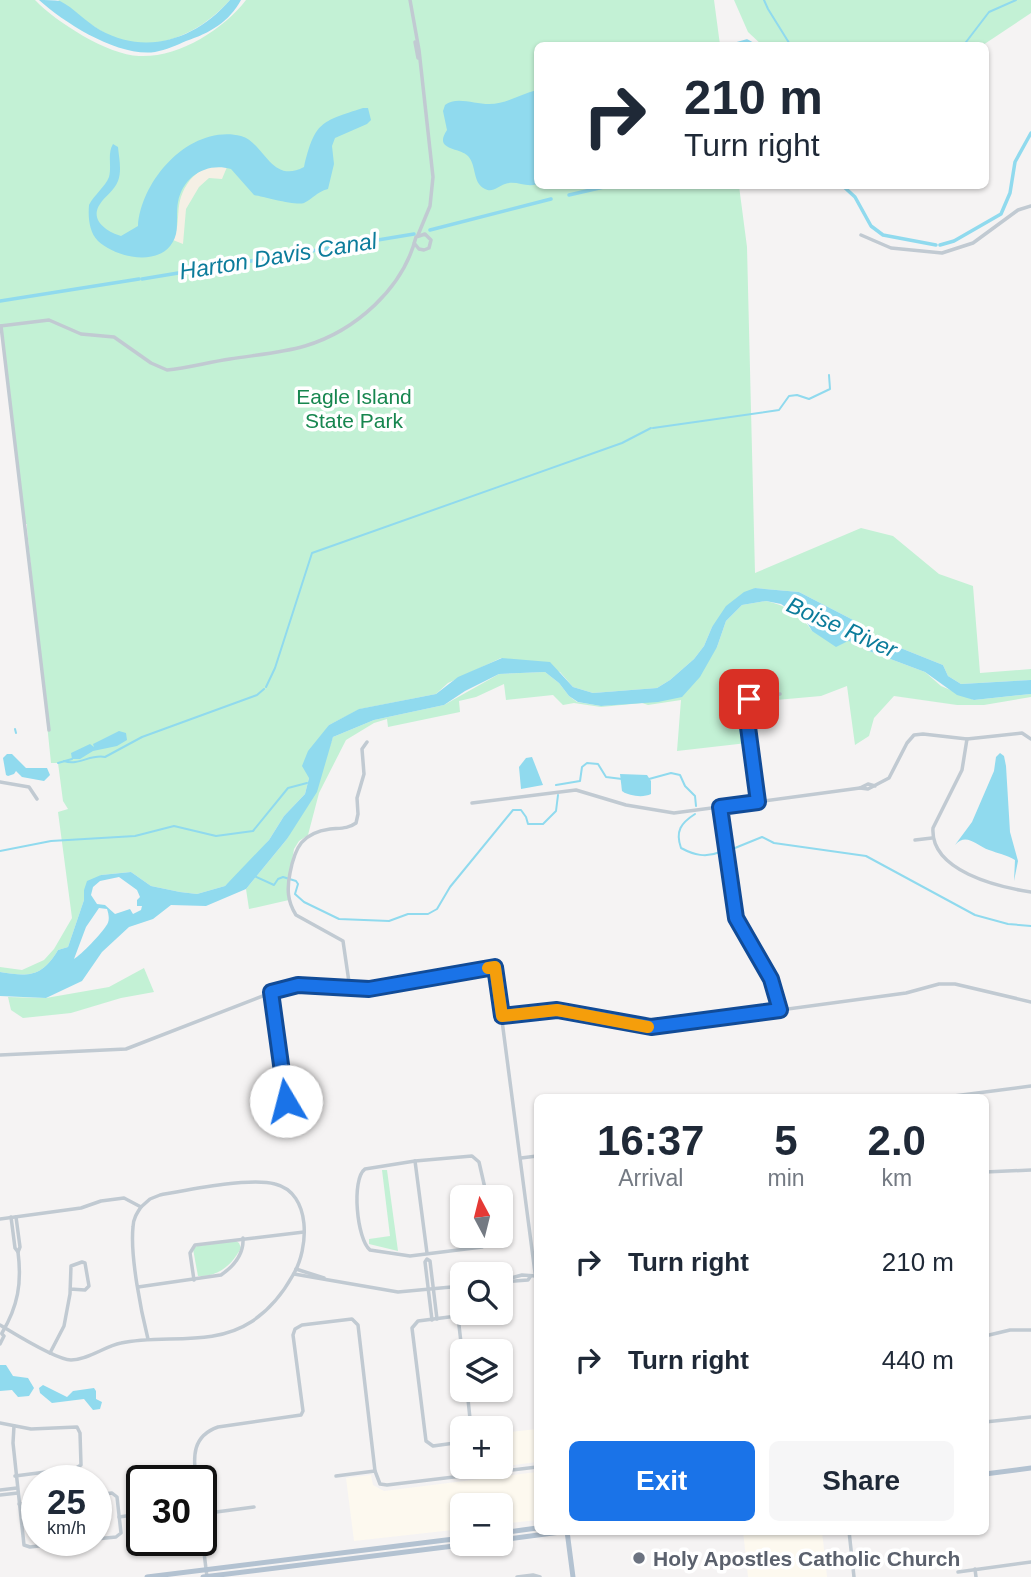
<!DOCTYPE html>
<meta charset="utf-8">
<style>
:root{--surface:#fff;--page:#f6f6f7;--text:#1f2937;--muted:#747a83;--accent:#1a73e8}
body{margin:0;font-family:Arial,sans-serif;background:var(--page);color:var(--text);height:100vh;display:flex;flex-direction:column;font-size:26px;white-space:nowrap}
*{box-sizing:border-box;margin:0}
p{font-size:23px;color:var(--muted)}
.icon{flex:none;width:38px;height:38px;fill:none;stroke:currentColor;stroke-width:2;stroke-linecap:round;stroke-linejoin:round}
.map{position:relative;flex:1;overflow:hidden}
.details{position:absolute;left:534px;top:1094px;width:455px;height:441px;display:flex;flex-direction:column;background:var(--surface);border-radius:10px;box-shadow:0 2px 5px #0004}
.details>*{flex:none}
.hud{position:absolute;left:534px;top:42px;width:455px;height:147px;border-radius:10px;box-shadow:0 2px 5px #0004;background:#fff;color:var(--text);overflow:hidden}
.needle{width:46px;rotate:353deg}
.fabs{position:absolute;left:450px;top:1185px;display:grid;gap:14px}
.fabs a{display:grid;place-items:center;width:63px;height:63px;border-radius:10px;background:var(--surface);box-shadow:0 2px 5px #0004;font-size:35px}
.speed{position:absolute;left:21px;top:1465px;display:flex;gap:14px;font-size:35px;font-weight:700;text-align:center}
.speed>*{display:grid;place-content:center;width:91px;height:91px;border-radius:50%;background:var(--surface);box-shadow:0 2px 5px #0004;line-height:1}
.speed small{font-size:18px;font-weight:400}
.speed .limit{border:4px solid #111;border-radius:10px;background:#fff;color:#111}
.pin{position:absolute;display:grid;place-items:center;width:60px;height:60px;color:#fff;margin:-30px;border-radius:14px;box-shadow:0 4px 10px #0006}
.me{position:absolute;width:77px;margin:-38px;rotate:352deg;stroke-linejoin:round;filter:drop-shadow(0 0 5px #0008)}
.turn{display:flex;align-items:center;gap:24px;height:147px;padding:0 35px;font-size:32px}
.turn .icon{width:91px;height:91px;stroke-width:2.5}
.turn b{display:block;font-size:49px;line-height:60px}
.eta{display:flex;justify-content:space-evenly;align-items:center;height:119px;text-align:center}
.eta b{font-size:42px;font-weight:700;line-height:49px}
.action{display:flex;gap:14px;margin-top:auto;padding:14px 35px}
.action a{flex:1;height:80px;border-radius:10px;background:var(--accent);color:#fff;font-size:28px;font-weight:700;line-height:80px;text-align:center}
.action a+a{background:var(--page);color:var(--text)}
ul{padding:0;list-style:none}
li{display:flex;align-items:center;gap:21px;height:98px;padding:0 35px}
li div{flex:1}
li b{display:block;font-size:26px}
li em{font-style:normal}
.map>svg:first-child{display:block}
.commercial{fill:#fdf9ef}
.green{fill:#c3f1d5}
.sand{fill:#f5f0e5}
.water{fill:#90daee;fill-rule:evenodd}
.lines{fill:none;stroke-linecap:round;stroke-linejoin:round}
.stream{stroke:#90daee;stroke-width:2}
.canal{stroke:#90daee;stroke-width:3.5}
.minor{stroke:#c1cad2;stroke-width:3.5}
.major{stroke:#b3c2d1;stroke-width:5}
.route-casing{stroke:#114b97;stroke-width:18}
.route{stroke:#1a73e8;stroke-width:12}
.slow{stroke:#f59e0b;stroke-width:12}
.worship-dot{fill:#6b7280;stroke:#fff;stroke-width:2.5}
.labels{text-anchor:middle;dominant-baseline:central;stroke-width:7;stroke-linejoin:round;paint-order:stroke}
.park-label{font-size:21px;fill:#17864f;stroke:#fff}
.worship-label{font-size:21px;font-weight:bold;fill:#5b616d;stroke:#fff;text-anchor:start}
.water-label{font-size:23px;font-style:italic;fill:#0c7c9b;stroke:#fff}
</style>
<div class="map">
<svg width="1031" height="1577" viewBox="0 0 1031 1577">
<rect width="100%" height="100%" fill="#f5f3f3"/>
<g class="commercial">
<polygon points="537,1429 537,1462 499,1467 501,1433"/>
<polygon points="537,1472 537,1520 501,1524 500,1505 462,1505 462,1529 354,1541 346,1478 371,1475 373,1485 384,1491"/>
<polygon points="743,1531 822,1531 827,1577 748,1577"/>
</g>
<g class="green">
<path d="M0,0H35C56,22 108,55 139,56C178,58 223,30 246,0H714L720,45L537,46V186H739L747,247L755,573L861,528L893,536L939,574L973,586L980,673L1031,669V680L961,684L948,676L943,665L888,643L879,644L859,623L799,592L755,588L712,627L704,646L694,659L670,680L657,688L593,693L573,687L560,672L501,658L448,683L436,694L360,709L329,725L309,778L305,794L284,816L269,840L248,865L225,886L197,894L180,892L151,886L131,872L101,875L84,890V900L68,947L58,950C42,977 29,977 0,972V967L22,970L44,960L54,949L72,918L58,812L68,809L63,801L58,763H51L27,529V524H24L0,323Z"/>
<path d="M58,0H230C205,28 168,49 128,42C103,37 79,15 58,0Z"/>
<polygon points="734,0 1031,0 1031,13 983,45 763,46 748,32"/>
<path d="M766,601C785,605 801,614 812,631L858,643L869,651L925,672L941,686L974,700L1031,694V697L984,705H957L894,696L874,718L869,736L855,745L847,686L821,696L743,703L747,743L677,751L681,700L648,705L642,703L601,707L574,703L563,705L553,695L506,700L504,684L476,697L459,701L460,712L388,727L387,719L374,723L346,740L319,793L308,835L299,841L294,849L289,879V900L249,909L246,889L287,839L326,756L333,737L374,720L444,705L499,674L545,672L559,683L569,696L577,702L601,706L642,702L717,647L726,621L742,605Z"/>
<polygon points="144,968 154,992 121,998 71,1013 23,1018 11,1010 8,997 46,998 109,987"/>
<polygon points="382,1170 387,1170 398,1251 369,1244 369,1239 390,1236"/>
<path d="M236,1241L239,1243L241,1248C231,1266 218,1277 198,1276L193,1249L197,1246Z"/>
</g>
<path class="sand" d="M214,166L227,167L222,179L209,178L199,187L186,209L183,244L173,240C183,219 172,204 190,180C197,172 204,168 214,166Z"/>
<g class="water">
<path d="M39,0C45,0 54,0 60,1C74,8 86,22 100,30C147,56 196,39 230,0H241C229,22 210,33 186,41C177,45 166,50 155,52C118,57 66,24 39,0Z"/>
<path d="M537,90V184C526,188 516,180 505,184C498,186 493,193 485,189C472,183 477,166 468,156C459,147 433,151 447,130L443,111L445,105C456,96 474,104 489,104C507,104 520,94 537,90Z"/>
<path d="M363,108H368L371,120L367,124L335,138L332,146L334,164L328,189C316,192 313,199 304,203C296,206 265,197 254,195L231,169C207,162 183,176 178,202C176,212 178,224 176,234C167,269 117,259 98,241C89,232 88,217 89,205C94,195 105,187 109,177C112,165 107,154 113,144L118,147C119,158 122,170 118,181C114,191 106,195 100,204C89,220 107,232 121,236L138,226C141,180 190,124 241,136C264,142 271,185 304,167C315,122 320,122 363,108Z"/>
<path d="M755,588L799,592L859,623L879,644L888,643L943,665L948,676L961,684L1031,680V694L974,700L957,695L925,672L869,651L858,643L848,641L836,647L812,631L806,621L781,604L766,601L742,605L726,621L717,647L700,677L682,697L658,702L601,706L578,702L569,696L559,683L545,672L499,674L465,691L444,705L374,720L333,737L317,792L287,839L246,889L206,906L171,905L153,919L129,927L102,952L82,981L46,998L0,996V972C29,977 42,977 58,950L68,947L84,900V890L87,881L101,875L131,872L151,886L180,892L197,894L225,886L269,840L284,816L305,794L309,778L302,766L308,751L329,725L359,709L436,694L458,677L502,658L550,662L573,687L593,693L657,688L670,680L694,659L704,646L712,627L726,606L744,592ZM119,877L137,890L140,897L137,900V906H142L141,910L133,914L130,909L115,914L105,905L97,904L91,895L93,887L100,881ZM99,908L107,909C109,915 110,921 106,926C102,933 81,955 74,959L86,927Z"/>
<polygon points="119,731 126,733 127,740 117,746 93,751 80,759 72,759 71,753 90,744 94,747 93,744"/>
<path d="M1000,753L1004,756L1006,766L1010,832L1018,861L1014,881L1015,860C1007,855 997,853 989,850C976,845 966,832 955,845L972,822L994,771L996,757Z"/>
<polygon points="7,754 12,754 26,768 47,768 50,775 44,781 22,777 16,771 14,774 8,776 6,775 3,758"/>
<polygon points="532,757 543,785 521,789 519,767 526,758"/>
<path d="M620,774L647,775L651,781V794C643,798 629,796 622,791Z"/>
<polygon points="0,1365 6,1365 13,1376 28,1378 34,1388 29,1396 18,1397 12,1390 0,1391"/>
<polygon points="43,1385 67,1397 73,1391 94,1388 96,1391 96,1399 102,1402 100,1409 93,1410 84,1399 52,1403 40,1393 39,1388"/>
</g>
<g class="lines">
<g class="stream">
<polyline points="764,0 768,9 791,46"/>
<polyline points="963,46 989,12 1016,0"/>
<polyline points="653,428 779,410 789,396 797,395 809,399 830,389 829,375"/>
<polyline points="266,687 275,668 312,553 622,443 651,428"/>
<polyline points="15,729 16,733"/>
<path d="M64,761C79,766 90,754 105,757L142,737L257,695L264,689"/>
<polyline points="58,763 72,759"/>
<polyline points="649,779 671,773 680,775 685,786 695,796 696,806"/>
<polyline points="556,785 580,781 582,767 587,763 598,764 606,777 622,779"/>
<path d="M695,814C681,823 675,831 681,848C694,855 706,858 720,852"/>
<polyline points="730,850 762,837 774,843 866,856 975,915 1008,924 1031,926"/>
<polyline points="0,851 51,841 135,836 174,826 216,836 253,831 288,788 307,783"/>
<polyline points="254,876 274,885 278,879 283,877 296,881 298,884 295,894 304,902 339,919 389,921 408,914 428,914 437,909 450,887 513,810 521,810 526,817 528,824 543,824 556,811 558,795"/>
</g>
<g class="canal">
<polyline points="729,46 747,41 756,46"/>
<polyline points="843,186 855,197 871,226 883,235 936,245"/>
<polyline points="569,195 608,186"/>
<polyline points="430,230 551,199"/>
<polyline points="940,245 954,241 1001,214 1010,193 1015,162 1031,133"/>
<polyline points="142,279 414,234"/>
<polyline points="0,301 139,279"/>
</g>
<g class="minor">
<polyline points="410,0 419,50 433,177 430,206 418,235"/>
<polyline points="415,42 418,58"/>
<polyline points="861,235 891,248 942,253 973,243 1018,210 1031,206"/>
<path d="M0,326L49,320L81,334L114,337L151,363L167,370C188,368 209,362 230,359C255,355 281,353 305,346C355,331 403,289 416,237L425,234L431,240L429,248L424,250L419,249L414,243"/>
<polyline points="1,326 49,730"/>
<path d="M967,739L962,770L933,828C930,871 998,887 1031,892"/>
<polyline points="0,782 29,787 37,799"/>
<polyline points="875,786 868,784 860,788 868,789 889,778 907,743 914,735 923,734 967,739 1022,733 1031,739"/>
<polyline points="758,802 746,701 780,694"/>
<polyline points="472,803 576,790 626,805 674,813 860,788"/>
<polyline points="720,807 736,917 771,979 780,1010"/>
<polyline points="915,840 932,838"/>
<path d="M350,989L343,941L296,915C287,901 287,888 290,873C295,847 302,833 330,829C340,828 348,829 356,823L358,814L357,798L364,774L362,749L367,742"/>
<polyline points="271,992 286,1101"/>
<polyline points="502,1016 557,1010 656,1027 906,993 939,984 955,984 1031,1002"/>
<polyline points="0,1055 126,1049 291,985 368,989 495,967 537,1288"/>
<polyline points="946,1097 1031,1086"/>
<polyline points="521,1158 537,1156"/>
<polyline points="415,1161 427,1253"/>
<polyline points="985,1172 1031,1170"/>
<path d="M487,1197L479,1162L472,1156L415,1161L365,1169C351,1179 357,1240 370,1250L410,1256L482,1247L488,1243L489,1236"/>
<path d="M141,1207C137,1213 133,1219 133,1227C130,1256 141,1311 148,1339"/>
<polyline points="11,1217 15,1248 18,1252 20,1247 16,1217"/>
<path d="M0,1219L81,1208L101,1201L124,1198L141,1207L150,1199L160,1195C187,1190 250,1177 275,1184C312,1193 309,1249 293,1275C283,1293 268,1311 251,1322C213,1347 163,1334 121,1343C105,1346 88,1360 71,1360C56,1360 15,1334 0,1325"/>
<polyline points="296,1269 324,1278"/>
<polyline points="294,1274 398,1292 462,1286"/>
<polyline points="194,1280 190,1253 195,1245 304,1232"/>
<polyline points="500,1281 522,1275 536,1276"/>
<polyline points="500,1282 528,1280 530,1277"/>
<path d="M138,1287L221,1275C234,1266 244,1254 243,1238"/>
<polyline points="500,1308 501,1307"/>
<polyline points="458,1317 462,1351"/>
<polyline points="432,1320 425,1262 427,1259 430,1261 437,1319"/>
<path d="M2,1333C18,1306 22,1283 18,1252"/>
<polyline points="985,1336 1010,1330 1031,1330"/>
<polyline points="0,1344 4,1336 2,1334"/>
<polyline points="50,1353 64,1326 70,1294 71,1266 82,1262 85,1263 89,1286 85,1290 70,1289"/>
<polyline points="467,1390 471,1428"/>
<polyline points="985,1422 1031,1417"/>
<polyline points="0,1423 31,1429 77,1427 80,1433 81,1465 76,1468 15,1476"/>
<polyline points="14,1426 13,1443 24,1545 30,1547 91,1540"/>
<polyline points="462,1442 433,1446 426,1441 412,1328 418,1321 488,1312"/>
<polyline points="455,1444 459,1476"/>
<polyline points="336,1476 375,1471"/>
<path d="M196,1480C193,1457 192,1436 218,1427L301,1415L303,1411L293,1335L295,1329L302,1325L352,1319L358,1325L375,1471L380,1484L387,1485L537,1467"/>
<polyline points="0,1490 17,1488"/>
<polyline points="0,1495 18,1493"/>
<polyline points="96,1495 112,1493 117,1497 121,1533 116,1537 96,1539"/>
<polyline points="19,1504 37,1502"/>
<polyline points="201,1514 254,1507"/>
<polyline points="119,1517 140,1514"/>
<polyline points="201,1528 207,1577"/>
<polyline points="849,1531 854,1577"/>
<polyline points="975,1569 976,1577"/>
<polyline points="958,1572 1031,1562"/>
<polyline points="517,1577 533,1575 540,1577"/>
</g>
<g class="major">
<polyline points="985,1474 1031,1468"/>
<polyline points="567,1531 573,1577"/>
<polyline points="500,1533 537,1528"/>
<polyline points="500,1540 568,1531"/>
<polyline points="147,1577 462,1538"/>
<polyline points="203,1577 470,1544"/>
</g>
</g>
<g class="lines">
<g class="route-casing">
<polyline id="route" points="286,1101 271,992 298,985 369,989 495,967 502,1016 557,1010 651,1027 780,1010 771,979 736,918 720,807 758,802 746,712 746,701 749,699"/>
</g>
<use href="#route" class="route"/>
<polyline class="slow" points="488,968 495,967 502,1016 557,1010 648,1027"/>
</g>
<circle class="worship-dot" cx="639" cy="1558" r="7"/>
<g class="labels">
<g class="park-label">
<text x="354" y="396">Eagle Island<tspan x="354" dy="24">State Park</tspan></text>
</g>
<g class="worship-label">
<text x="653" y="1558">Holy Apostles Catholic Church</text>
</g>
<g class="water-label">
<text transform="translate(278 256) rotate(-9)">Harton Davis Canal</text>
<text transform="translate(842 627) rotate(24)">Boise River</text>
</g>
</g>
</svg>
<div class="fabs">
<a><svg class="needle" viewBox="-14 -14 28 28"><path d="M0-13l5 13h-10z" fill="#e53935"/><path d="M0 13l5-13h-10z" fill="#747a83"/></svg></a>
<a><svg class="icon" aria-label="search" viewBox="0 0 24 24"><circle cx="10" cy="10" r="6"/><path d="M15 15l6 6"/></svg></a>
<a><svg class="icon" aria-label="layers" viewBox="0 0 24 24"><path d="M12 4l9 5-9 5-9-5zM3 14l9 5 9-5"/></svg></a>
<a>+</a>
<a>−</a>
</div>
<div class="speed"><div>25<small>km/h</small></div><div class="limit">30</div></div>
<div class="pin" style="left:749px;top:699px;background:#d93025"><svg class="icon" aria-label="arrive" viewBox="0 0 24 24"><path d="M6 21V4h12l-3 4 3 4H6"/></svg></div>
<svg class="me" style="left:286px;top:1101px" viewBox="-20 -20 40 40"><circle r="19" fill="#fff"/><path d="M0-13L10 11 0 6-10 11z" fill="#1a73e8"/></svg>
<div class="hud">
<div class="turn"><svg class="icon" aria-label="right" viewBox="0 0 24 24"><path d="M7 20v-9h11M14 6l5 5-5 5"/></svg><div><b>210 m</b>Turn right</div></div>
</div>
<section class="details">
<div class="eta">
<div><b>16:37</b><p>Arrival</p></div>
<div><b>5</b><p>min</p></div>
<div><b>2.0</b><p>km</p></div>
</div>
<ul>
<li><svg class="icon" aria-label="right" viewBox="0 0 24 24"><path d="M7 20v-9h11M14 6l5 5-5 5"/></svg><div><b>Turn right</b></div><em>210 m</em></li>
<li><svg class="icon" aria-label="right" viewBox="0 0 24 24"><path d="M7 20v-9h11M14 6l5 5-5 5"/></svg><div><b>Turn right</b></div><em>440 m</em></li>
</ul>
<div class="action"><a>Exit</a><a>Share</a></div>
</section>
</div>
